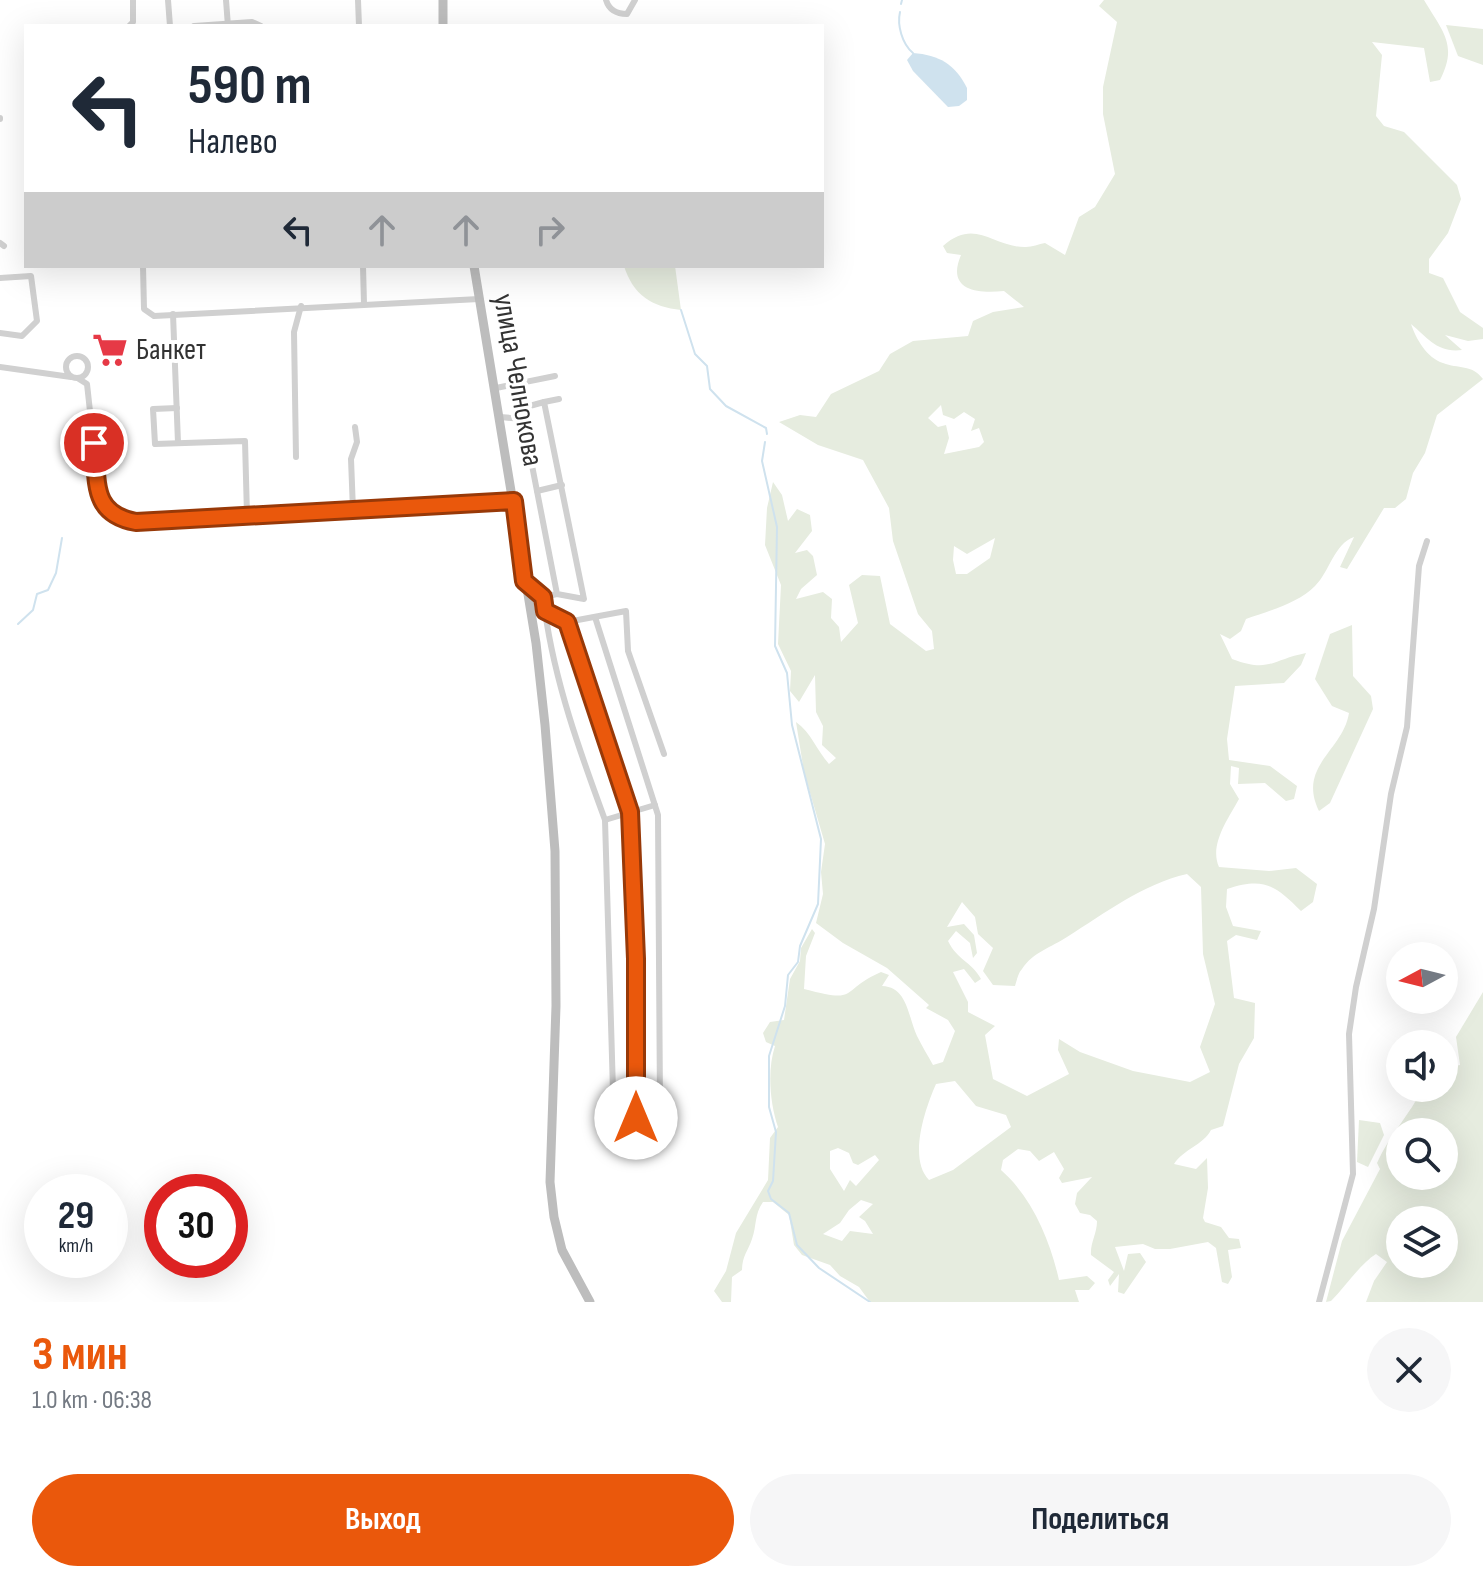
<!DOCTYPE html>
<html lang="ru">
<meta charset="utf-8">
<style>
:root{--surface:#fff;--page:#f6f6f7;--text:#1f2937;--muted:#747a83;--accent:#ea580c}
body{margin:0;font-family:"Sofia Sans Condensed",sans-serif;background:var(--page);color:var(--text);height:100vh;display:flex;flex-direction:column;font-size:30px;white-space:nowrap}
*{box-sizing:border-box;margin:0}
p{font-size:26px;color:var(--muted)}
.icon{flex:none;width:44px;height:44px;fill:none;stroke:currentColor;stroke-width:2;stroke-linecap:round;stroke-linejoin:round}
.map{position:relative;height:1302px;overflow:hidden}
.sheet{display:flex;flex-direction:column;background:var(--surface);flex:1}
.sheet>*{flex:none}
.hud{position:absolute;left:24px;top:24px;width:800px;height:244px;border-radius:0px;box-shadow:0 8px 32px #0002;background:#fff;color:var(--text);overflow:hidden}
.needle{width:52px;rotate:263deg}
.fabs{position:absolute;left:1386px;top:942px;display:grid;gap:16px}
.fabs a{display:grid;place-items:center;width:72px;height:72px;border-radius:50%;background:var(--surface);box-shadow:0 8px 32px #0002;font-size:40px}
.speed{position:absolute;left:24px;top:1174px;display:flex;gap:16px;font-size:40px;font-weight:700;text-align:center}
.speed>*{display:grid;place-content:center;width:104px;height:104px;border-radius:50%;background:var(--surface);box-shadow:0 8px 32px #0002;line-height:1}
.speed small{font-size:20px;font-weight:400}
.speed .limit{border:12px solid #d22;background:#fff;color:#111}
.pin{position:absolute;display:grid;place-items:center;width:68px;height:68px;color:#fff;margin:-34px;border:4px solid #fff;border-radius:50%;box-shadow:0 2px 8px #0007}
.me{position:absolute;width:88px;margin:-44px;rotate:0deg;stroke-linejoin:round;filter:drop-shadow(0 0 6px #0008)}
.turn{display:flex;align-items:center;gap:28px;height:168px;padding:0 32px;font-size:36px}
.turn .icon{width:104px;height:104px;stroke-width:2.5}
.turn b{display:block;font-size:56px;line-height:68px}
.lanes{display:flex;align-items:center;height:76px;padding:0 32px;background:#0003;justify-content:center;gap:40px;direction:ltr}
.lanes .off{opacity:.35}
.round{display:grid;place-items:center;flex:none;width:84px;height:84px;border-radius:42px;background:var(--page)}
.overview{display:flex;align-items:center;justify-content:space-between;height:136px;padding:0 32px}
h1{font-size:48px;font-weight:700;line-height:60px;color:var(--accent)}
.button{display:flex;gap:16px;margin-top:auto;padding:16px 32px}
.button a{flex:1;height:92px;border-radius:48px;background:var(--accent);color:#fff;font-size:32px;font-weight:700;line-height:92px;text-align:center}
.button a+a{background:var(--page);color:var(--text)}
.map>svg:first-child{display:block}
.green{fill:#e6ecdf;fill-rule:evenodd}
.water{fill:#cfe2ee}
.lines{fill:none;stroke-linecap:round;stroke-linejoin:round}
.stream{stroke:#cfe2ee;stroke-width:2}
.minor{stroke:#d0d0d0;stroke-width:6}
.secondary{stroke:#bdbdbd;stroke-width:9}
.route-casing{stroke:#983908;stroke-width:20}
.route{stroke:#ea580c;stroke-width:14}
.labels{text-anchor:middle;dominant-baseline:central;stroke-width:8;stroke-linejoin:round;paint-order:stroke}
.poi-label{font-size:30px;fill:#333;stroke:#fff;text-anchor:start}
.street-label{font-size:30px;fill:#333;stroke:#fff}
</style>
<div class="map">
<svg width="1483" height="1302" viewBox="0 0 1483 1302">
<rect width="100%" height="100%" fill="#fff"/>
<g class="green">
<path d="M1104,0H1424C1443,32 1458,45 1440,80L1430,82L1424,48L1372,42L1382,55L1376,116L1384,126L1404,132L1457,185L1461,199L1448,233L1429,259V273L1443,278L1460,312L1483,328V339L1468,341L1445,335L1462,350C1437,353 1428,338 1411,324C1416,339 1427,358 1443,363C1458,369 1472,364 1483,379L1437,415L1425,453L1413,473L1406,499L1395,508H1384L1347,569L1340,567L1354,537C1334,544 1330,571 1315,586C1299,603 1268,611 1246,619L1241,631L1230,639L1220,634L1232,659C1270,673 1271,660 1306,653L1301,665L1284,683L1235,686L1227,739L1229,760L1270,766L1297,786L1294,799L1286,801L1265,783L1238,784L1239,768L1231,766L1230,784L1239,799C1228,819 1209,845 1219,867L1269,871L1296,868L1317,884L1313,902L1301,911C1275,885 1264,877 1227,889L1226,907L1233,926L1261,931L1257,940L1236,935L1227,941L1234,998L1255,1003L1254,1038L1239,1064L1223,1126L1211,1130C1203,1145 1184,1149 1174,1164L1196,1169L1207,1158L1208,1188L1203,1218L1205,1222L1221,1227L1229,1238L1239,1239L1241,1248L1228,1250L1232,1277L1228,1284L1222,1282L1216,1248L1208,1242L1170,1249H1155L1143,1244L1115,1247L1124,1271L1128,1254L1140,1253L1146,1262L1124,1294L1118,1292L1119,1274L1110,1286L1108,1280L1114,1272L1091,1255C1090,1243 1097,1234 1097,1221L1090,1215L1080,1213L1075,1204L1077,1193L1092,1177L1062,1183L1059,1178L1064,1169L1054,1152L1039,1161L1030,1151L1018,1149L1003,1160L1001,1170C1032,1197 1050,1240 1059,1280L1087,1276L1095,1283L1089,1290H1075L1079,1302H870L859,1287L840,1276L830,1265L802,1255L794,1245L789,1215L773,1202H763C754,1215 757,1225 752,1239C748,1251 742,1256 742,1270L732,1277L731,1302H722L714,1291L726,1271L736,1233L768,1180L770,1138L778,1127C770,1104 767,1070 775,1046L766,1042L763,1033L770,1022L784,1020L790,979L800,961L801,948L812,929L815,933L806,956L804,989C861,1004 838,991 881,972L889,975L882,986C908,987 908,1017 917,1036C922,1046 928,1056 933,1065L943,1062L955,1031L948,1020L926,1008L929,1005L887,968L843,943L816,923L823,894L821,872L825,844L804,772L796,722C811,732 817,751 829,764L836,758L822,745L823,726L816,712L815,675L799,702L790,691L791,671L778,644L781,585L765,545L767,508L773,482L782,495L788,521L797,509L810,515L812,531L795,553L807,550L813,556L817,575L801,589L796,599L823,592L832,599L831,618L839,627L841,642L858,623L849,585L862,575L880,576L890,624L926,651L934,649L932,631L918,614L893,541L889,508L863,460L818,445L779,422L800,415L816,417L831,394L879,371L890,354L913,341L968,336L973,321L993,312L1024,307L1004,291C976,294 946,290 961,255L947,253L943,246C976,217 993,248 1026,247C1032,247 1039,244 1045,243L1065,255L1079,217L1095,207L1115,174L1103,114V87L1117,22L1099,6ZM941,405L943,415L954,419L964,412L975,419L971,431L979,428L984,442L979,447L944,454L949,438L946,425L938,427L928,418ZM995,538L990,558L967,574H956L953,560L954,546L967,554ZM1187,874L1201,887L1203,954L1215,1004L1200,1047L1210,1072L1190,1082L1133,1071L1080,1052L1059,1039L1058,1050L1069,1074L1027,1096L993,1079L985,1035L995,1026L968,1012V1002L953,972L964,969L975,983L981,979C971,961 958,961 948,941L956,931L970,943L973,958L977,953L974,935L964,924L947,927L962,902L975,917L978,934L993,948L983,971L993,985L1015,986C1017,980 1018,973 1022,969C1033,952 1052,947 1067,937C1105,913 1143,884 1187,874ZM955,1081L976,1106L1006,1115L1011,1127L953,1170L929,1180C908,1159 925,1109 936,1084ZM838,1148L849,1153L853,1163L858,1165L875,1155L879,1160L856,1186L850,1180L844,1191L830,1169V1151ZM861,1200L873,1204L859,1217L865,1221L873,1234L850,1231L842,1241L823,1234L840,1223L849,1210Z"/>
<polygon points="1446,25 1483,29 1483,65 1458,56"/>
<path d="M624,266H675L681,310C652,307 633,295 624,266Z"/>
<path d="M1352,625L1353,676L1371,696L1373,709L1330,803L1319,811C1297,766 1343,751 1349,713L1332,706L1315,679L1330,634Z"/>
<path d="M1483,992V1302H1366L1374,1281L1387,1262L1376,1254C1360,1264 1346,1286 1331,1301L1326,1302L1342,1241L1380,1169L1377,1163C1389,1136 1410,1114 1423,1088H1444V1068L1460,1065L1456,1037ZM1400,1132H1444V1176H1400ZM1400,1220H1444V1264H1400Z"/>
<polygon points="1359,1120 1380,1123 1384,1135 1368,1167 1357,1162"/>
</g>
<path class="water" d="M913,53C939,55 955,64 967,88V100L959,106L948,107L913,71L907,60Z"/>
<g class="lines">
<g class="stream">
<polyline points="901,4 902,0"/>
<path d="M900,12C897,25 902,44 913,53"/>
<polyline points="681,310 695,354 707,366 710,389 726,406 766,428 767,434"/>
<polyline points="765,442 762,461 777,527 775,646 787,673 792,725 821,839 818,904 800,946 798,962 788,975 785,1006 769,1056 769,1107 776,1132 773,1181 768,1191 771,1199 789,1213 797,1245 819,1268 870,1302"/>
<polyline points="18,624 33,610 37,594 48,590 56,573 62,538"/>
</g>
<g class="minor">
<polyline points="168,0 170,26"/>
<polyline points="226,0 228,26"/>
<polyline points="358,0 359,26"/>
<path d="M606,0C609,10 617,14 627,14L635,0"/>
<polyline points="129,26 133,22 133,0"/>
<polyline points="194,26 252,22 261,26"/>
<polyline points="0,118 0,119"/>
<polyline points="0,243 4,246"/>
<polyline points="143,266 144,309 154,316 479,299"/>
<polyline points="363,266 364,304"/>
<polyline points="0,278 31,276 37,321 22,336 0,333"/>
<polyline points="173,314 178,443"/>
<circle cx="77" cy="367" r="11"/>
<polyline points="0,367 71,377"/>
<path d="M79,379L87,384L100,502C110,515 119,519 136,522L514,501"/>
<polyline points="496,388 555,376"/>
<polyline points="544,402 559,399"/>
<polyline points="177,408 153,409 155,444 245,441 247,515"/>
<polyline points="500,417 523,419"/>
<polyline points="296,457 294,332 301,306"/>
<polyline points="537,491 562,485"/>
<polyline points="353,510 351,459 357,442 355,427"/>
<polyline points="527,583 543,597 545,611 567,622 626,611 628,651 664,754"/>
<polyline points="543,597 557,594 584,599 544,402 526,407 523,419 557,594"/>
<path d="M545,611C555,683 580,752 605,820L655,805"/>
<polyline points="595,617 658,815 660,1105"/>
<polyline points="567,622 630,812 636,959 636,1118"/>
<polyline points="605,820 614,1125"/>
<polyline points="1319,1302 1353,1174 1349,1034 1356,987 1374,909 1391,794 1407,727 1419,566 1427,541"/>
</g>
<g class="secondary">
<polyline points="443,0 443,26"/>
<polyline points="474,266 536,643 545,725 555,851 556,1006 550,1182 554,1217 562,1250 590,1302"/>
</g>
</g>
<g class="lines">
<g class="route-casing">
<path id="route" d="M94,443C98,480 90,514 136,522L514,501L524,581L543,597L545,611L567,622L630,812L636,959V1118"/>
</g>
<use href="#route" class="route"/>
</g>
<defs>
<g id="supermarket-bare" transform="scale(2.76)"><path d="M-6-5.5h2.5l.6 2H6L4.5 2H-2.5L-4.4-4H-6ZM-1.5 3.2a1.3 1.3 0 1 0 .1 0ZM3 3.2a1.3 1.3 0 1 0 .1 0Z" fill="#e63946" stroke="#fff" stroke-width="2.5" paint-order="stroke"/></g>
</defs>
<g fill-rule="evenodd">
<use href="#supermarket-bare" x="110" y="350"/>
</g>
<g class="labels">
<g class="poi-label">
<text x="136" y="350">Банкет</text>
</g>
<g class="street-label">
<text transform="translate(518 380) rotate(80)">улица Челнокова</text>
</g>
</g>
</svg>
<div class="fabs">
<a><svg class="needle" viewBox="-14 -14 28 28"><path d="M0-13l5 13h-10z" fill="#e53935"/><path d="M0 13l5-13h-10z" fill="#747a83"/></svg></a>
<a><svg class="icon" aria-label="sound" viewBox="0 0 24 24"><path d="M4 9h4l5-4v14l-5-4H4zM17 9q2 3 0 6"/></svg></a>
<a><svg class="icon" aria-label="search" viewBox="0 0 24 24"><circle cx="10" cy="10" r="6"/><path d="M15 15l6 6"/></svg></a>
<a><svg class="icon" aria-label="layers" viewBox="0 0 24 24"><path d="M12 4l9 5-9 5-9-5zM3 14l9 5 9-5"/></svg></a>
</div>
<div class="speed"><div>29<small>km/h</small></div><div class="limit">30</div></div>
<div class="pin" style="left:94px;top:443px;background:#d93025"><svg class="icon" aria-label="arrive" viewBox="0 0 24 24"><path d="M6 21V4h12l-3 4 3 4H6"/></svg></div>
<svg class="me" style="left:636px;top:1118px" viewBox="-20 -20 40 40"><circle r="19" fill="#fff"/><path d="M0-13L10 11 0 6-10 11z" fill="#ea580c"/></svg>
<div class="hud">
<div class="turn"><svg class="icon" aria-label="left" viewBox="0 0 24 24"><path d="M17 20v-9H6M10 6l-5 5 5 5"/></svg><div><b>590 m</b>Налево</div></div>
<div class="lanes"><svg class="icon" aria-label="left" viewBox="0 0 24 24"><path d="M17 20v-9H6M10 6l-5 5 5 5"/></svg><svg class="icon off" aria-label="ahead" viewBox="0 0 24 24"><path d="M12 20V5M6 11l6-6 6 6"/></svg><svg class="icon off" aria-label="ahead" viewBox="0 0 24 24"><path d="M12 20V5M6 11l6-6 6 6"/></svg><svg class="icon off" aria-label="right" viewBox="0 0 24 24"><path d="M7 20v-9h11M14 6l5 5-5 5"/></svg></div>
</div>
</div>
<section class="sheet">
<div class="overview"><div><h1>3 мин</h1><p>1.0 km · 06:38</p></div><a class="round"><svg class="icon" aria-label="close" viewBox="0 0 24 24"><path d="M6 6l12 12M18 6L6 18"/></svg></a></div>
<div class="button"><a>Выход</a><a>Поделиться</a></div>
</section>
